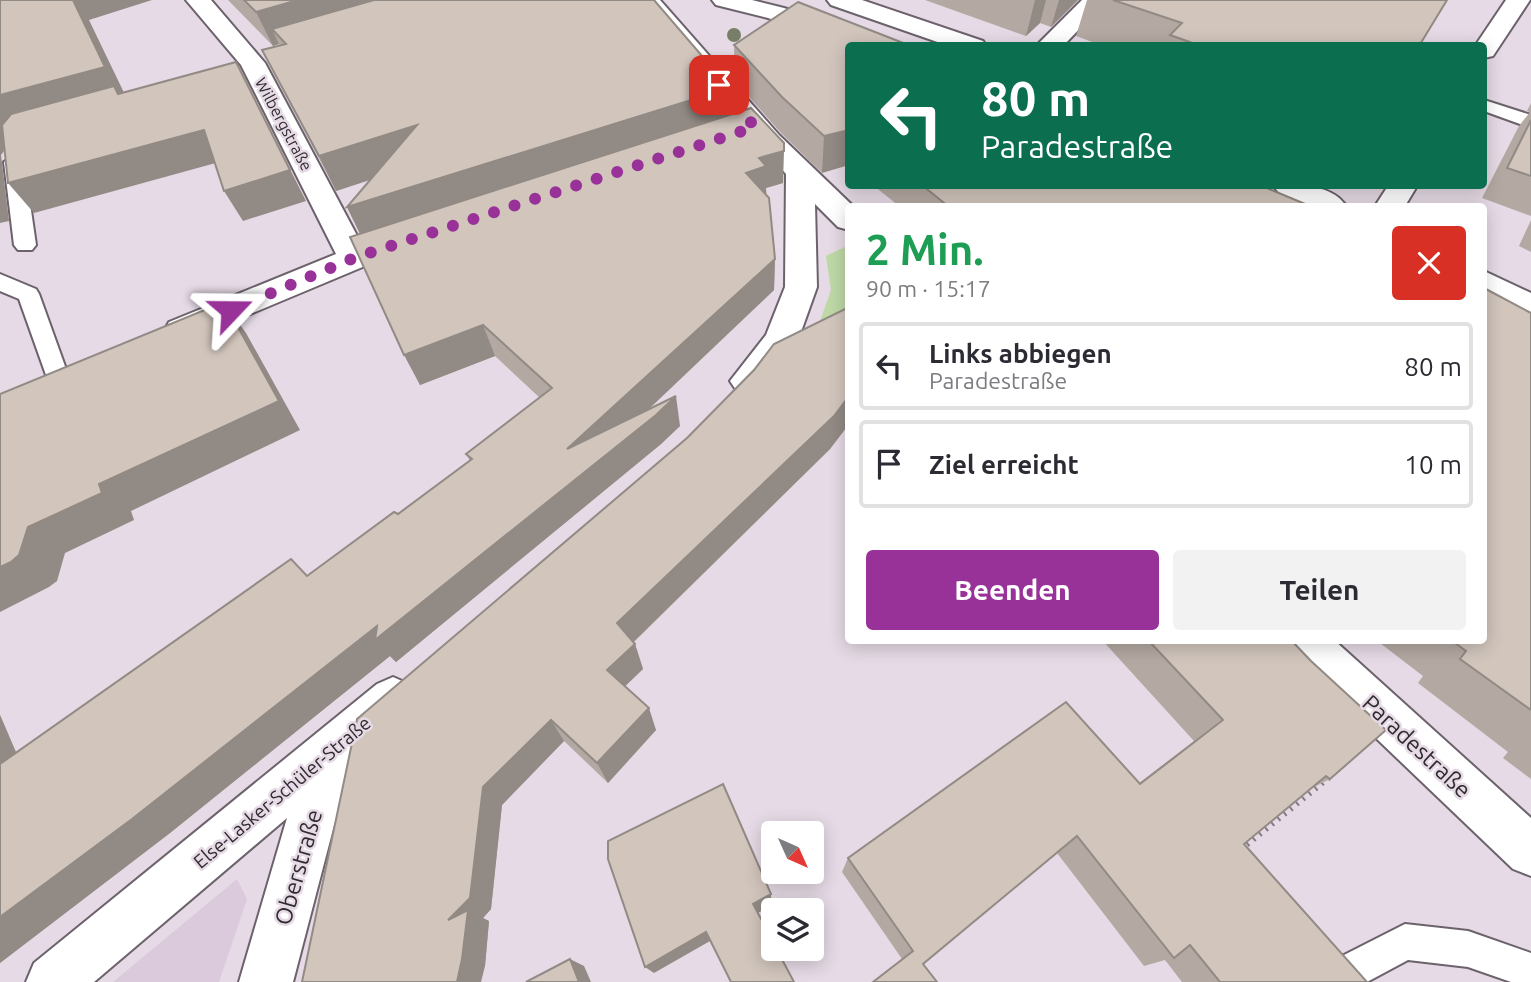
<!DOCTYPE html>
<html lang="de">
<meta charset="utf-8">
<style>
:root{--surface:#fff;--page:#f2f2f3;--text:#2b2b33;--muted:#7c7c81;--line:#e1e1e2;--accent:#983298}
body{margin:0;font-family:Ubuntu,sans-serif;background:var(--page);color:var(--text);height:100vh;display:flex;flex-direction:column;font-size:26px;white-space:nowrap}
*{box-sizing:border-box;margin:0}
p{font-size:23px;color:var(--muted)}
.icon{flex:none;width:38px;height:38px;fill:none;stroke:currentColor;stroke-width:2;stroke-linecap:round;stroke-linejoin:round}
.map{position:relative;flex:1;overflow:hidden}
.sheet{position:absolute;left:845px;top:203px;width:642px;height:441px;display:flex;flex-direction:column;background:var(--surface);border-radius:7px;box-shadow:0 4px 18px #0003}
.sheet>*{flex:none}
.top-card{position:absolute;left:845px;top:42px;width:642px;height:147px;border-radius:7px;box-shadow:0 4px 18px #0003;background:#0b6e4f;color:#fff;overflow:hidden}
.needle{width:46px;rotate:135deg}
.controls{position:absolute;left:761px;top:821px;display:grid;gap:14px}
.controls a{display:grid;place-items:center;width:63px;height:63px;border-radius:7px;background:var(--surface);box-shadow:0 4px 18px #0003;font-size:35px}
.pin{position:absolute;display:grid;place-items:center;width:60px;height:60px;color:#fff;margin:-30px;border-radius:14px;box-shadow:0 4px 10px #0006}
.me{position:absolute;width:77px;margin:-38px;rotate:67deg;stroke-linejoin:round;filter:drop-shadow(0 0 5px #0008)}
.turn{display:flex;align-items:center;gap:24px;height:147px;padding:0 21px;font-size:32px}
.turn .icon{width:91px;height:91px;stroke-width:2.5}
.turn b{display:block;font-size:49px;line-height:60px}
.round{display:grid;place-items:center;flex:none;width:74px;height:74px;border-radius:7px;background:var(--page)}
.head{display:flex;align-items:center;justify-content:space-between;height:119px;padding:0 21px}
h1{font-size:42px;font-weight:700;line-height:52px;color:#1e9e55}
.button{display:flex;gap:14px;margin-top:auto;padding:14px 21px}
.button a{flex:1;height:80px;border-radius:7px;background:var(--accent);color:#fff;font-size:28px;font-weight:700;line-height:80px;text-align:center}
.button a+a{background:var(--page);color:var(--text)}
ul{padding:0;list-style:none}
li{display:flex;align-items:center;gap:21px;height:88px;margin:0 14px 10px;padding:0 7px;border:4px solid var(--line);border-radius:7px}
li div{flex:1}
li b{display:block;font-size:26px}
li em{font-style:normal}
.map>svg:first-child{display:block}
.built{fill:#dbcadb}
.green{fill:#bed8a6}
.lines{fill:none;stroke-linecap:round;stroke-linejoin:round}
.service-casing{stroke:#6c626c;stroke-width:4}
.pedestrian-casing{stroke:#6c626c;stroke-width:4}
.minor-casing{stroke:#6c626c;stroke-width:4}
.secondary-casing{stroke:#6c626c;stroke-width:4}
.path{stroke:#837b83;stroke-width:5;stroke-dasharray:2 6;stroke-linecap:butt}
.service{fill:#fff;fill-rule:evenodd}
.pedestrian{fill:#fff;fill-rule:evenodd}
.minor{fill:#fff;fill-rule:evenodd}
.secondary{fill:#fff;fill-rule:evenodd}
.tree{fill:#787e67}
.wall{fill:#b4a9a2}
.shaded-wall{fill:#928a84}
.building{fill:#d1c5bc;stroke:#928a84;stroke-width:2}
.route{stroke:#983298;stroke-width:12;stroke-dasharray:0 21.6}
.labels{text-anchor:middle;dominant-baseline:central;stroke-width:5;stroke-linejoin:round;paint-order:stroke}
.far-street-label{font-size:16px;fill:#2f2b2f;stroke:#e5dae5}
.street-label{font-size:19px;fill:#2f2b2f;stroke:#e5dae5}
.near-street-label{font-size:23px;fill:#2f2b2f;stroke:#e5dae5}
</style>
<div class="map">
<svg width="1531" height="982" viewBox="0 0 1531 982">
<rect width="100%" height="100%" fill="#e5dae5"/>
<polygon class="built" points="237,879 247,899 219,982 113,982"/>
<polygon class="green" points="847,246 849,340 806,361 831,290 826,256"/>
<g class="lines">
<g class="service-casing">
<g id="service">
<polygon points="1484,100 1531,115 1531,125 1520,124 1484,111"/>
<polygon points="14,156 24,162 36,245 32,250 18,250 14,245 4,162"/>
<polygon points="0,274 36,289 39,294 71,383 67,389 59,392 51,389 19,299 0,291"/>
<polygon points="1405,924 1468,931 1531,953 1531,982 1511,982 1468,967 1408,960 1367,982 1342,982 1337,969 1342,956"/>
</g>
</g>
<g class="pedestrian-casing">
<polygon id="pedestrian" points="1082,0 1107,0 1063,46 1036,46"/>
</g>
<g class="minor-casing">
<g id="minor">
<polygon points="186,0 211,0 265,63 362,245 408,231 419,234 423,241 419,248 365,266 181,343 169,340 164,331 169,322 336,254 241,65"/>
<polygon points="635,0 660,0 779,135 853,206 849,206 849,230 838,227 815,204 817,287 798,340 760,390 748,394 736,390 730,381 766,335 785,287 786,174"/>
<polygon points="1282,640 1334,640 1531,818 1531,876 1513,869 1288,654"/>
<polygon points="393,677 409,684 415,699 409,714 350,764 293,982 239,982 287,818 94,982 26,982 34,963 377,684"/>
</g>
</g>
<g class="secondary-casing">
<g id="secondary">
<polygon points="712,0 752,0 784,8 881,41 884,46 849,46 768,18 716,5"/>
<polygon points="827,0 862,0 983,41 986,46 949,46 831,5"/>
<polygon points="1506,0 1530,0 1493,56 1484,58 1484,46 1475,46"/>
<path d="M1274,186C1298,186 1331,183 1346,206C1324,208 1286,208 1274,186Z"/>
<polygon points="1388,186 1417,186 1405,206 1375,206"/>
<polygon points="1484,271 1531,293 1531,319 1484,296"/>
</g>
</g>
<polyline class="path" points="1241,850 1329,778"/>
<use href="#service" class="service"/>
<use href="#pedestrian" class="pedestrian"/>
<use href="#minor" class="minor"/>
<use href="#secondary" class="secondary"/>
</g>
<circle class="tree" cx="734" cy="35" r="7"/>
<g class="wall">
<polygon points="228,0 654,0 708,63 733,87 734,113 783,183 766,188 775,259 774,290 649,409 680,426 661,444 396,662 390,656 170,833 0,963 0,715 16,752 307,576 398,514 470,461 466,454 540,398 495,356 420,385 360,234 347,207 370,180 336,191 262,50 280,45 279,44 273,46"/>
<polygon points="925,0 1078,0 1051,27 1040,23 1026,36"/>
<polygon points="1087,0 1447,0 1419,46 1103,46 1076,36"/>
<polygon points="734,45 911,46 822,173 781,133 735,81"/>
<polygon points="1531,103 1531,216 1482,198 1519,126 1530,112 1527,111"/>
<polygon points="874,186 1262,186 1310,206 899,206"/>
<polygon points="1531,220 1531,252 1519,246"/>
<polygon points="849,307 849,424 830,449 634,642 635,644 643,669 625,686 656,730 608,783 564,741 502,805 491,909 483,918 489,921 485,966 302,982"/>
<polygon points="1531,313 1531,779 1503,758 1508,752 1418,683 1423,676 1376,640 1484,640"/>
<polygon points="1102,640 1291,640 1330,779 1312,788 1244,844 1367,982 1182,982 1165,960 1144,966 1057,853 902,959 842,872 848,858 1139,783 1194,741"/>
</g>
<g class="shaded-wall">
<polygon points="73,0 152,0 89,20 128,101 18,132 1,155 9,221 0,223 0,95"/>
<polygon points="298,0 432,0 272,29 279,44 273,46 256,12"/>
<polygon points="1035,0 1046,0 1040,23 1026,36"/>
<polygon points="1059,0 1078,0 1051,27"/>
<polygon points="236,62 306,201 243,221 224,191"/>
<polygon points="733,87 734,122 364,242 347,207"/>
<polygon points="417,125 430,160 336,191 319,156"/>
<polygon points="204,130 223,161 34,213 8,183"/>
<polygon points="849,130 849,165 822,173 824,136"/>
<polygon points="784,151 783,183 766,188 766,198 746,173 759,158"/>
<polygon points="775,259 774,290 576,478 567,449"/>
<polygon points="224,302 246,333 300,430 131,511 134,520 65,553 57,581 49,587 0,612 0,567 28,527 99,484"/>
<polygon points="483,325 495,356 420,385 404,355"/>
<polygon points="676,396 680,426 661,444 396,662 390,656 170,833 0,963 0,917"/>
<polygon points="849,396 849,424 830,449 626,649 617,623"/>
<polygon points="635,644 643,669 617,694 607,670"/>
<polygon points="649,708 656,730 608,783 597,763"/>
<polygon points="0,715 32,790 0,778"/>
<polygon points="551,720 564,741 502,805 491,909 483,918 489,921 485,966 481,982 457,982 448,920 483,787"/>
<polygon points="771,894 771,906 754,915 753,904"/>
<polygon points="706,932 710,941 654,973 645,967"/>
<polygon points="570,959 584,966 591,982 579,982"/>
</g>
<g class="building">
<polygon points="0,0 73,0 105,67 0,95"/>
<polygon points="244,0 298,0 256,12"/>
<polygon points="374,0 654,0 708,63 711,61 733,87 347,207 417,125 319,156 262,50 286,44 272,29"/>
<polygon points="1113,0 1447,0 1419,46 1402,46 1397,44 1396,46 1201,46 1170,35 1182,23"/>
<polygon points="798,2 911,46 849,46 849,130 824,136 782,97 734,45"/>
<polygon points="236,62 290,170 224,191 204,130 8,183 2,125 11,114 114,86 118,94"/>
<polygon points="751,108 784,143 784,151 759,158 766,166 746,173 769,198 775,259 567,449 676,396 656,415 375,640 377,626 132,819 0,917 0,764 291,559 307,576 394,512 398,514 472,459 466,454 552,388 483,325 404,355 350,237"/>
<polygon points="1531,120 1531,176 1507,168"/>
<polygon points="923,186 1262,186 1310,206 948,206"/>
<polygon points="1484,288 1531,313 1531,710 1460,659 1466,651 1451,640 1484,640"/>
<polygon points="224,302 279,401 99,484 102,493 28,527 19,555 11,562 0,567 0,394"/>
<polygon points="849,307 849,396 834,416 617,623 635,644 607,670 649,708 597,763 551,720 483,787 470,898 448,920 468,910 462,959 457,982 302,982 357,719 687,438 754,370 774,344"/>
<polygon points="1148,640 1291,640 1311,661 1386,730 1330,779 1326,776 1244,844 1367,982 1220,982 1190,945 1174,958 1077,836 923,964 937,982 873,982 913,951 848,858 1066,702 1140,784 1223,720"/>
<polygon points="723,784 771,894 753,904 774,943 774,948 776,948 794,982 731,982 706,932 645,967 608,859 608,841"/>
<polygon points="570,959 579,982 526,982"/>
</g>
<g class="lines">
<polyline class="route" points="231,310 354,258 755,127 719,85"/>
</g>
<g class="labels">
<g class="far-street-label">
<text transform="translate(284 124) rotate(62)">Wilbergstraße</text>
</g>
<g class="street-label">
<text transform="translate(282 792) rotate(-40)">Else-Lasker-Schüler-Straße</text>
</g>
<g class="near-street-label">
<text transform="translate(1417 746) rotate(43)">Paradestraße</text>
<text transform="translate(298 867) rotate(-74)">Oberstraße</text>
</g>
</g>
</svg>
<div class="controls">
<a><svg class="needle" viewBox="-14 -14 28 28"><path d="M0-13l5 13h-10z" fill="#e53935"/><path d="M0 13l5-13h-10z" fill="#7c7c81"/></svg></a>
<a><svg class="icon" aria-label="layers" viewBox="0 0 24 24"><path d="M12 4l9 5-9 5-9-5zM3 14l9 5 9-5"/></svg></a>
</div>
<div class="pin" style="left:719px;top:85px;background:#d93025"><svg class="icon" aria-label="arrive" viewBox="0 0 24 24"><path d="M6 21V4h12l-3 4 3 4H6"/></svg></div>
<svg class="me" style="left:231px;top:310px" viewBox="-20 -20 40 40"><path d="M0-17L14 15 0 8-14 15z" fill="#983298" stroke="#fff" stroke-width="4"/></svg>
<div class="top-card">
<div class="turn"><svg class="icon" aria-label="left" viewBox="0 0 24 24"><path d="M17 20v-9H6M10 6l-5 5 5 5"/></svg><div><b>80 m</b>Paradestraße</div></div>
</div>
<section class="sheet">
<div class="head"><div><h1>2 Min.</h1><p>90 m · 15:17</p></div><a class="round" style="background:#d93025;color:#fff"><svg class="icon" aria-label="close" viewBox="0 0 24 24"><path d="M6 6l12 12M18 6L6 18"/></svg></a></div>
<ul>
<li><svg class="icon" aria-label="left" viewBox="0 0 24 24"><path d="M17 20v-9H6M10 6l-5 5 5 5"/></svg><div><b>Links abbiegen</b><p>Paradestraße</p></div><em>80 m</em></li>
<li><svg class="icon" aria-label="arrive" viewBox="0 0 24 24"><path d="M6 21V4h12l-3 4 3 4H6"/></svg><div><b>Ziel erreicht</b></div><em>10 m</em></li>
</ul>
<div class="button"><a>Beenden</a><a>Teilen</a></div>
</section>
</div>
